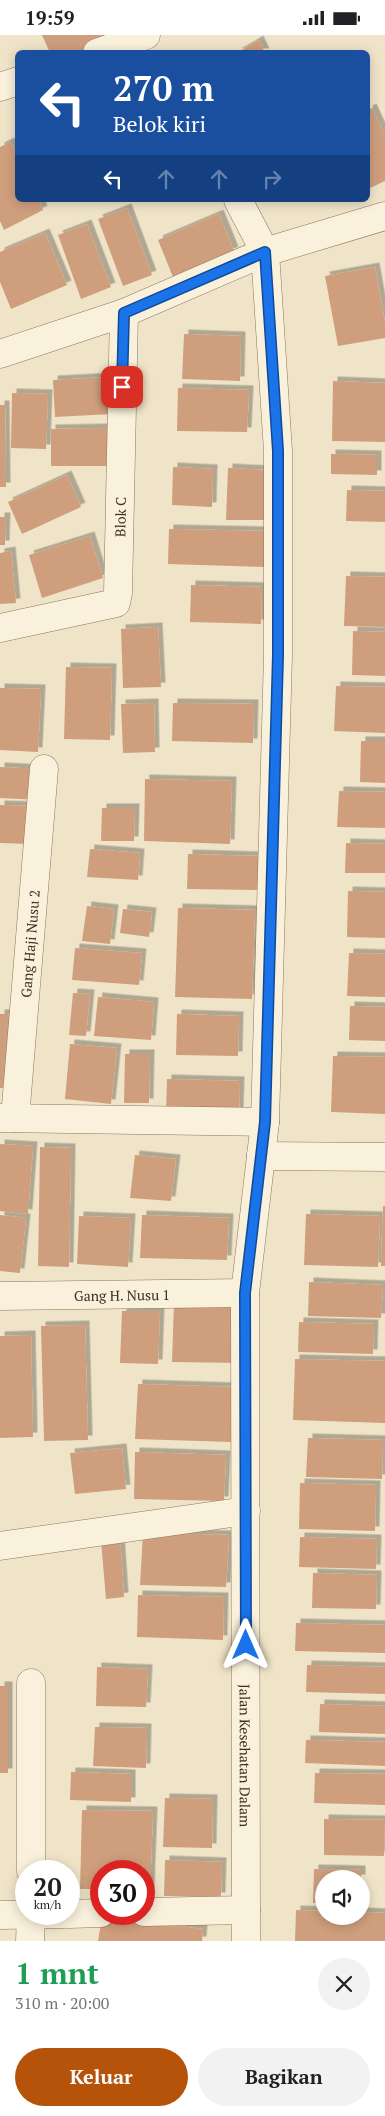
<!DOCTYPE html>
<html lang="id">
<meta charset="utf-8">
<style>
:root{--surface:#fff;--page:#f2f2f2;--text:#202124;--muted:#757577;--accent:#b45309}
body{margin:0;font-family:"PT Serif",serif;background:var(--page);color:var(--text);height:100vh;display:flex;flex-direction:column;font-size:19px;white-space:nowrap}
*{box-sizing:border-box;margin:0}
p{font-size:16px;color:var(--muted)}
.icon{flex:none;width:28px;height:28px;fill:none;stroke:currentColor;stroke-width:2;stroke-linecap:round;stroke-linejoin:round}
.map{position:relative;height:1906px;overflow:hidden}
.sheet{display:flex;flex-direction:column;background:var(--surface);flex:1}
.sheet>*{flex:none}
.hud{position:absolute;left:15px;top:15px;width:355px;height:152px;border-radius:8px;box-shadow:0 2px 12px #0003;background:#1a4fa0;color:#fff;overflow:hidden}
.fabs{position:absolute;left:315px;top:1835px;display:grid;gap:10px}
.fabs a{display:grid;place-items:center;width:55px;height:55px;border-radius:50%;background:var(--surface);box-shadow:0 2px 12px #0003;font-size:25px}
.speed{position:absolute;left:15px;top:1825px;display:flex;gap:10px;font-size:25px;font-weight:700;text-align:center}
.speed>*{display:grid;place-content:center;width:65px;height:65px;border-radius:50%;background:var(--surface);box-shadow:0 2px 12px #0003;line-height:1}
.speed small{font-size:12px;font-weight:400}
.speed .limit{border:8px solid #d22;background:#fff;color:#111}
.pin{position:absolute;display:grid;place-items:center;width:42px;height:42px;color:#fff;margin:-21px;border-radius:10px;box-shadow:0 2px 8px #0006}
.me{position:absolute;width:55px;margin:-28px;rotate:0deg;stroke-linejoin:round;filter:drop-shadow(0 0 4px #0008)}
.turn{display:flex;align-items:center;gap:18px;height:105px;padding:0 15px;font-size:22px}
.turn .icon{width:65px;height:65px;stroke-width:2.5}
.turn b{display:block;font-size:35px;line-height:42px}
.lanes{display:flex;align-items:center;height:48px;padding:0 15px;background:#0003;justify-content:center;gap:25px;direction:ltr}
.lanes .off{opacity:.35}
.round{display:grid;place-items:center;flex:none;width:52px;height:52px;border-radius:26px;background:var(--page)}
.head{display:flex;align-items:center;justify-content:space-between;height:85px;padding:0 15px}
h1{font-size:30px;font-weight:700;line-height:38px;color:#1e9e55}
.action{display:flex;gap:10px;margin-top:auto;padding:10px 15px}
.action a{flex:1;height:58px;border-radius:30px;background:var(--accent);color:#fff;font-size:20px;font-weight:700;line-height:58px;text-align:center}
.action a+a{background:var(--page);color:var(--text)}
.status{display:flex;justify-content:space-between;align-items:center;height:35px;padding:0 25px;background:var(--surface);direction:ltr}
.status svg{height:14px;fill:currentColor}
.map>svg:first-child{display:block}
.building{fill:#cf9f7d;filter:url(#shadow)}
.lines{fill:none;stroke-linecap:round;stroke-linejoin:round}
.minor-casing{stroke:#8d765c;stroke-width:29}
.minor{stroke:#faf1dc;stroke-width:28}
.route-casing{stroke:#114b97;stroke-width:12}
.route{stroke:#1a73e8;stroke-width:9}
.labels{text-anchor:middle;dominant-baseline:central;stroke-width:4;stroke-linejoin:round;paint-order:stroke}
.street-label{font-size:14px;fill:#3d2e20;stroke:#f7eed8}
</style>
<div class="status"><b>19:59</b><svg viewBox="0 0 49 12"><path d="M0 12V9h3v3zM5 12V6h3v6zM10 12V3h3v9zM15 12V0h3v12zM26 1h20v11H26zM47 4h2v5h-2z"/></svg></div>
<div class="map">
<svg width="385" height="1906" viewBox="0 0 385 1906">
<defs>
<filter id="shadow"><feDropShadow dx="4.5" dy="-4.5" stdDeviation="0" flood-color="#0004"/></filter>
</defs>
<rect width="100%" height="100%" fill="#f0e4c8"/>
<g class="building">
<polygon points="42,0 116,0 78,18 50,18"/>
<polygon points="259,5 265,18 237,18"/>
<polygon points="372,73 385,101 385,146 368,154 368,75"/>
<polygon points="10,107 18,122 18,165 39,165 43,175 4,195 0,186 0,112"/>
<polygon points="127,173 152,240 123,251 98,184"/>
<polygon points="219,179 234,216 173,242 158,205"/>
<polygon points="87,189 111,252 81,264 58,200"/>
<polygon points="45,198 67,250 11,274 0,247 0,217"/>
<polygon points="375,232 385,288 385,303 338,311 325,241"/>
<polygon points="184,299 241,301 240,346 182,344"/>
<polygon points="110,342 112,379 55,382 53,345"/>
<polygon points="333,346 385,348 385,407 332,406"/>
<polygon points="178,353 249,355 247,397 177,396"/>
<polygon points="12,358 48,359 46,414 11,413"/>
<polygon points="0,370 5,370 6,452 0,452"/>
<polygon points="107,393 108,431 51,431 51,394"/>
<polygon points="331,419 377,420 377,440 331,439"/>
<polygon points="173,432 213,434 212,472 172,470"/>
<polygon points="228,433 266,435 265,485 226,485"/>
<polygon points="67,440 81,472 22,499 8,467"/>
<polygon points="347,455 385,456 385,487 346,486"/>
<polygon points="0,482 6,482 5,510 0,510"/>
<polygon points="169,494 265,496 264,532 168,529"/>
<polygon points="90,501 103,543 42,563 29,520"/>
<polygon points="11,516 16,568 0,569 0,518"/>
<polygon points="346,541 385,542 385,592 344,591"/>
<polygon points="191,550 262,552 261,589 190,587"/>
<polygon points="158,592 161,652 123,653 121,594"/>
<polygon points="353,596 385,597 385,641 352,640"/>
<polygon points="66,632 112,633 110,705 64,704"/>
<polygon points="336,651 385,652 385,698 334,696"/>
<polygon points="0,653 41,654 38,717 0,715"/>
<polygon points="154,668 155,717 123,718 121,669"/>
<polygon points="173,668 254,669 253,708 172,706"/>
<polygon points="361,706 385,706 385,748 360,747"/>
<polygon points="0,732 40,734 39,765 0,763"/>
<polygon points="145,744 232,746 230,809 144,806"/>
<polygon points="339,756 385,757 385,793 337,792"/>
<polygon points="0,770 32,771 31,809 0,808"/>
<polygon points="102,773 135,773 134,806 101,806"/>
<polygon points="346,808 385,809 385,838 345,838"/>
<polygon points="90,814 140,818 138,845 87,842"/>
<polygon points="188,819 259,821 258,855 187,854"/>
<polygon points="348,856 385,857 385,903 347,902"/>
<polygon points="87,871 114,874 110,909 82,906"/>
<polygon points="178,873 255,875 252,964 175,962"/>
<polygon points="123,874 152,877 149,902 120,898"/>
<polygon points="75,913 142,918 139,950 72,945"/>
<polygon points="349,918 385,919 385,962 347,961"/>
<polygon points="73,958 90,959 86,1001 69,1000"/>
<polygon points="98,962 154,967 151,1005 94,1001"/>
<polygon points="350,971 385,972 385,1006 349,1005"/>
<polygon points="0,979 18,979 17,1053 0,1053"/>
<polygon points="177,979 239,981 238,1021 176,1020"/>
<polygon points="70,1009 117,1013 111,1069 65,1064"/>
<polygon points="125,1019 150,1019 149,1068 124,1068"/>
<polygon points="333,1021 385,1022 385,1079 331,1077"/>
<polygon points="167,1044 240,1046 239,1077 166,1075"/>
<polygon points="0,1109 33,1111 28,1179 0,1176"/>
<polygon points="40,1112 71,1113 69,1232 38,1231"/>
<polygon points="135,1120 176,1124 171,1166 130,1163"/>
<polygon points="383,1171 385,1171 385,1231 381,1231"/>
<polygon points="306,1179 380,1181 378,1232 304,1230"/>
<polygon points="0,1180 26,1183 20,1238 0,1236"/>
<polygon points="142,1180 229,1183 227,1225 140,1223"/>
<polygon points="79,1181 131,1183 128,1232 77,1229"/>
<polygon points="309,1247 383,1250 381,1283 308,1281"/>
<polygon points="174,1267 243,1268 241,1328 172,1327"/>
<polygon points="122,1276 160,1276 158,1329 120,1328"/>
<polygon points="299,1287 374,1289 373,1319 298,1317"/>
<polygon points="85,1290 88,1405 44,1406 41,1291"/>
<polygon points="31,1300 33,1402 0,1403 0,1301"/>
<polygon points="295,1324 385,1326 385,1388 293,1385"/>
<polygon points="138,1349 233,1352 231,1407 135,1404"/>
<polygon points="308,1403 383,1405 382,1444 306,1442"/>
<polygon points="122,1413 126,1454 75,1459 70,1418"/>
<polygon points="135,1417 226,1420 224,1466 134,1464"/>
<polygon points="300,1448 376,1450 375,1496 299,1494"/>
<polygon points="143,1498 229,1500 226,1552 140,1550"/>
<polygon points="300,1502 377,1504 376,1534 299,1532"/>
<polygon points="120,1504 124,1562 106,1564 101,1506"/>
<polygon points="313,1538 377,1540 376,1574 312,1573"/>
<polygon points="138,1560 224,1562 223,1605 137,1602"/>
<polygon points="296,1588 385,1590 385,1618 295,1616"/>
<polygon points="307,1630 385,1632 385,1659 306,1657"/>
<polygon points="97,1632 148,1634 146,1672 96,1671"/>
<rect x="0" y="1651" width="8" height="87"/>
<polygon points="320,1669 385,1671 385,1699 319,1697"/>
<polygon points="95,1692 147,1693 146,1733 93,1731"/>
<polygon points="306,1705 385,1707 385,1731 305,1728"/>
<polygon points="71,1737 131,1739 131,1767 70,1765"/>
<polygon points="315,1738 385,1739 385,1770 314,1768"/>
<polygon points="165,1763 213,1764 212,1813 163,1812"/>
<polygon points="82,1775 153,1776 150,1856 144,1856 144,1836 101,1836 101,1854 80,1854"/>
<polygon points="324,1784 385,1785 384,1821 324,1820"/>
<polygon points="165,1825 222,1827 221,1862 164,1861"/>
<polygon points="314,1834 361,1835 361,1844 324,1844 324,1868 313,1868"/>
<polygon points="296,1875 324,1876 324,1881 361,1881 361,1877 385,1878 385,1906 295,1906"/>
<polygon points="102,1882 203,1894 202,1906 98,1906"/>
</g>
<g class="lines">
<g class="minor-casing">
<g id="minor">
<polyline points="97,18 146,0"/>
<polyline points="0,52 18,46"/>
<path id="s1" d="M238,165L265,217L278,416V620L265,1087L245,1258L246,1906"/>
<polyline points="0,319 124,278 265,217 385,181"/>
<path id="s2" d="M0,593L116,568L118,558L124,278"/>
<polyline points="0,1083 265,1087"/>
<path id="s3" d="M15,1083L44,734"/>
<polyline points="261,1121 385,1122"/>
<path id="s4" d="M0,1261L245,1258"/>
<polyline points="0,1511 246,1476"/>
<polyline points="31,1648 31,1836"/>
<polyline points="144,1877 246,1875"/>
<polyline points="69,1879 101,1878"/>
<polyline points="0,1880 64,1879"/>
<polyline points="30,1906 31,1879"/>
</g>
</g>
<use href="#minor" class="minor"/>
</g>
<g class="lines">
<g class="route-casing">
<polyline id="route" points="122,352 124,278 265,217 278,416 278,620 265,1087 245,1258 246,1610"/>
</g>
<use href="#route" class="route"/>
</g>
<g class="labels">
<g class="street-label">
<text stroke="none"><textPath href="#s2" startOffset="205">Blok C</textPath></text>
<text stroke="none"><textPath href="#s3" startOffset="175">Gang Haji Nusu 2</textPath></text>
<text stroke="none"><textPath href="#s4" startOffset="122">Gang H. Nusu 1</textPath></text>
<text stroke="none"><textPath href="#s1" startOffset="1564">Jalan Kesehatan Dalam</textPath></text>
</g>
</g>
</svg>
<div class="fabs">
<a><svg class="icon" aria-label="sound" viewBox="0 0 24 24"><path d="M4 9h4l5-4v14l-5-4H4zM17 9q2 3 0 6"/></svg></a>
</div>
<div class="speed"><div>20<small>km/h</small></div><div class="limit">30</div></div>
<div class="pin" style="left:122px;top:352px;background:#d93025"><svg class="icon" aria-label="arrive" viewBox="0 0 24 24"><path d="M6 21V4h12l-3 4 3 4H6"/></svg></div>
<svg class="me" style="left:246px;top:1610px" viewBox="-20 -20 40 40"><path d="M0-17L14 15 0 8-14 15z" fill="#1a73e8" stroke="#fff" stroke-width="4"/></svg>
<div class="hud">
<div class="turn"><svg class="icon" aria-label="left" viewBox="0 0 24 24"><path d="M17 20v-9H6M10 6l-5 5 5 5"/></svg><div><b>270 m</b>Belok kiri</div></div>
<div class="lanes"><svg class="icon" aria-label="left" viewBox="0 0 24 24"><path d="M17 20v-9H6M10 6l-5 5 5 5"/></svg><svg class="icon off" aria-label="ahead" viewBox="0 0 24 24"><path d="M12 20V5M6 11l6-6 6 6"/></svg><svg class="icon off" aria-label="ahead" viewBox="0 0 24 24"><path d="M12 20V5M6 11l6-6 6 6"/></svg><svg class="icon off" aria-label="right" viewBox="0 0 24 24"><path d="M7 20v-9h11M14 6l5 5-5 5"/></svg></div>
</div>
</div>
<section class="sheet">
<div class="head"><div><h1>1 mnt</h1><p>310 m · 20:00</p></div><a class="round"><svg class="icon" aria-label="close" viewBox="0 0 24 24"><path d="M6 6l12 12M18 6L6 18"/></svg></a></div>
<div class="action"><a>Keluar</a><a>Bagikan</a></div>
</section>
